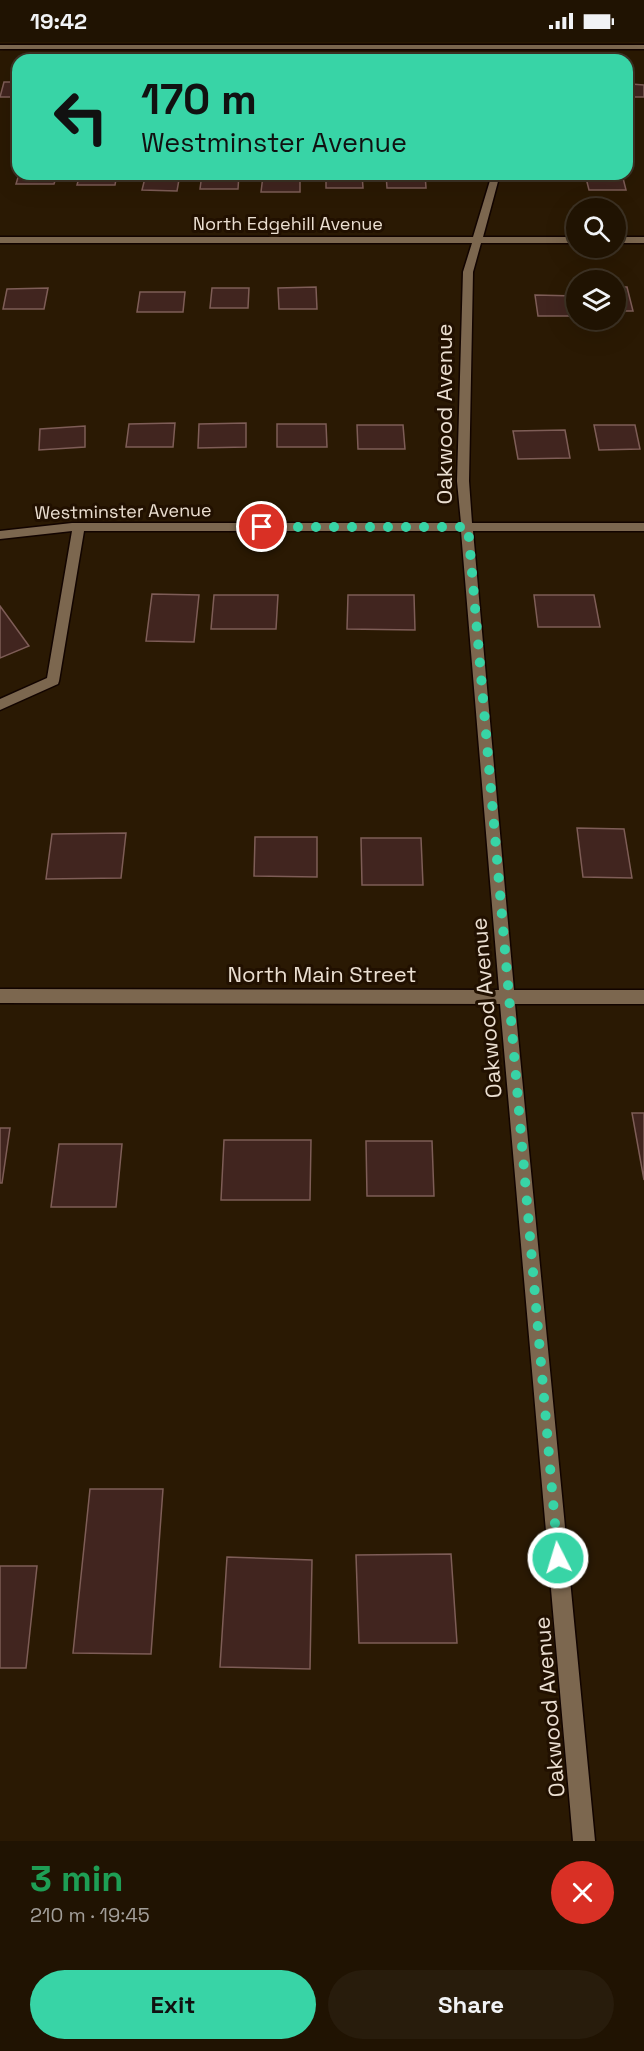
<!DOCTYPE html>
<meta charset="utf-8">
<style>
:root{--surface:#201302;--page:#281c0c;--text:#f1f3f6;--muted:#a29e99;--line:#3d3224;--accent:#38d4a6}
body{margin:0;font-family:"Space Grotesk",sans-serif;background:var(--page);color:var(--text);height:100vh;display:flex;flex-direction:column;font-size:22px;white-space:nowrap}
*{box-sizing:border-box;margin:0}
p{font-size:20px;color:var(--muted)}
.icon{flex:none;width:33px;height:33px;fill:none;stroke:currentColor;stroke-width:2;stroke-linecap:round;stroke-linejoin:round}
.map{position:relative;height:1799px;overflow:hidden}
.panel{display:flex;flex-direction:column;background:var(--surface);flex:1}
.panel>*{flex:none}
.hud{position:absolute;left:12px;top:12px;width:621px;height:126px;border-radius:18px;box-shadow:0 6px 24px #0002,0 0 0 2px var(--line);background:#38d4a6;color:#111;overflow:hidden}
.tools{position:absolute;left:566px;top:156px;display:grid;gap:12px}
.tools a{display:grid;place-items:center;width:60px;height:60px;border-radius:50%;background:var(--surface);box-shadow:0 6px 24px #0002,0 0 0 2px var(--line);font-size:30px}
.pin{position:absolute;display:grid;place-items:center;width:51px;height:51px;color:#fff;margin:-26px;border:3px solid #fff;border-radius:50%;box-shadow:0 2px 6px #0007}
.me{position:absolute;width:66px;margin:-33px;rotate:355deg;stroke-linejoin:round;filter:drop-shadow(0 0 4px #0008)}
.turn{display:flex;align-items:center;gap:21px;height:126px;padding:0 30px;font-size:27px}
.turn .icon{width:78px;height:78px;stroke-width:2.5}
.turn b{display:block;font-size:42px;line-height:51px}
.round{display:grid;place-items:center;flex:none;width:63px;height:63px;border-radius:32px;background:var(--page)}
.overview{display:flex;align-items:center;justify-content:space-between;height:102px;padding:0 30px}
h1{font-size:36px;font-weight:700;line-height:45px;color:#1e9e55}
.button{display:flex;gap:12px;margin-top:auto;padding:12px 30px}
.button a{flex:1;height:69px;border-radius:36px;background:var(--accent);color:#111;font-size:24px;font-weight:700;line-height:69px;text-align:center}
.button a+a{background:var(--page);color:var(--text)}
.status{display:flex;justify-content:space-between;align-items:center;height:42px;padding:0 30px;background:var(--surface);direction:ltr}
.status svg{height:16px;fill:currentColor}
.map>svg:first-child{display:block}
.building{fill:#41251f;stroke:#7e5d57;stroke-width:1.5}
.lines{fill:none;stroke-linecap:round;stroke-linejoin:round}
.minor-casing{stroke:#120400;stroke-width:3}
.minor{fill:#7c674f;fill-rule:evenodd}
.route{stroke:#38d4a6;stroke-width:10;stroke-dasharray:0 18}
.labels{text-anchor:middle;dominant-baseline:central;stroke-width:6;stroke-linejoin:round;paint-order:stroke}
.far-street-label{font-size:18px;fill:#ebdfd1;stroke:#211000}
.street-label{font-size:22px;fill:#ebdfd1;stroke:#211000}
</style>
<div class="status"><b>19:42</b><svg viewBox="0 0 49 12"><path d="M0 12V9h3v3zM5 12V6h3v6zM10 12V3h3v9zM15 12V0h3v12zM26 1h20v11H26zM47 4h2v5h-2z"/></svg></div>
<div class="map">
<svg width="644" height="1799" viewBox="0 0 644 1799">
<rect width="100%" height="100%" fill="#2a1903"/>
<g class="building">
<polygon points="4,40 18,40 18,55 0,55"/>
<polygon points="631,42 644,43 644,55 634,55"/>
<polygon points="19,132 57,132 54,142 16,142"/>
<polygon points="80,132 117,132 115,143 77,143"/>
<polygon points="146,132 180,132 177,149 142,148"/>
<polygon points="202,132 239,132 238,147 200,147"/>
<polygon points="326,132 362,132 363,146 326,146"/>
<polygon points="386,132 425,132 426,146 387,146"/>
<polygon points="585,132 622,132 626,148 589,148"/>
<polygon points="263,134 300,134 300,150 261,150"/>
<polygon points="316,245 317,267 279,267 278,246"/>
<polygon points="615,245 627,245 633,269 615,269"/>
<polygon points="48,246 44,267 3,267 7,247"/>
<polygon points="212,246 249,246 248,266 210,266"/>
<polygon points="140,250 185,250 183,270 137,270"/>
<polygon points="535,253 576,254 576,274 538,274"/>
<polygon points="175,381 173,405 126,405 129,382"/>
<polygon points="246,381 246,405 198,406 199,382"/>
<polygon points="277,382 326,382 327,405 277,405"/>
<polygon points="357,383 403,383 405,407 358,407"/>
<polygon points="594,383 635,383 640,407 599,408"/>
<polygon points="85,384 85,405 39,408 40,387"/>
<polygon points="565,388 570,416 518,417 513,389"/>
<polygon points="152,552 199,553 194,600 146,599"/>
<polygon points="214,553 278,553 276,587 211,587"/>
<polygon points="348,553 414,553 415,588 347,587"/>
<polygon points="534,553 594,553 600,585 538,585"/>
<polygon points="0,564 29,604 0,616"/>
<polygon points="577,786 624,787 632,836 583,835"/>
<polygon points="126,791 121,836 46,837 52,792"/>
<polygon points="255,795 317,795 317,835 254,834"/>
<polygon points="361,796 421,796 423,843 362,843"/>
<polygon points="632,1071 644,1071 644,1138"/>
<polygon points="0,1086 10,1086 2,1141 0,1141"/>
<polygon points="224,1098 311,1098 310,1158 221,1158"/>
<polygon points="366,1099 432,1099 434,1154 367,1154"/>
<polygon points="59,1102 122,1102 116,1165 51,1165"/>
<polygon points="90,1447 163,1447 151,1612 73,1611"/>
<polygon points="451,1512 457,1601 359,1601 356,1513"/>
<polygon points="227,1515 312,1518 310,1627 220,1625"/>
<polygon points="0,1524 37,1524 26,1626 0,1626"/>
</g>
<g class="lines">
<g class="minor-casing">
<g id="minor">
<rect x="0" y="3" width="644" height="4"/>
<polygon points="492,132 500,132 483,195 576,195 576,201 481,201 473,230 469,439 472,481 644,481 644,489 473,489 514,948 644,948 644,962 515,962 595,1799 573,1799 500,962 0,961 0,947 499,948 461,489 84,489 59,639 58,642 0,668 0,657 47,636 72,489 0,497 0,489 72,481 461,481 457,439 463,230 472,201 0,201 0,195 473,195"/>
<rect x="615" y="195" width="29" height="6"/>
</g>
</g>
<use href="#minor" class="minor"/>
</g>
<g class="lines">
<polyline class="route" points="262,485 468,485 558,1516"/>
</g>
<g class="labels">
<g class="far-street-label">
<text x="288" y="181">North Edgehill Avenue</text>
<text transform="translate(123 469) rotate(-1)">Westminster Avenue</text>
</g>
<g class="street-label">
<text transform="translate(444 372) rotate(-90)">Oakwood Avenue</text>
<text x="322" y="932">North Main Street</text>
<text transform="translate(486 966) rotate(-95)">Oakwood Avenue</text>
<text transform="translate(549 1665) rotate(-95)">Oakwood Avenue</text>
</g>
</g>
</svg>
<div class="tools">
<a><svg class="icon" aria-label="search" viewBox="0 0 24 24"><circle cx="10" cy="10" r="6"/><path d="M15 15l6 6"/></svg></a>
<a><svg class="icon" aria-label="layers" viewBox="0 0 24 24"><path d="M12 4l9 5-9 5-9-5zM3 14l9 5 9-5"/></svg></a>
</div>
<div class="pin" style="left:262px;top:485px;background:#d93025"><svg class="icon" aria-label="arrive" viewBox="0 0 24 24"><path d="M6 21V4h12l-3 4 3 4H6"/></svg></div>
<svg class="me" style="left:558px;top:1516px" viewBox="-20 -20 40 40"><circle r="17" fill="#38d4a6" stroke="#fff" stroke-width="3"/><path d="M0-11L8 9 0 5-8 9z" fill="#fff"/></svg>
<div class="hud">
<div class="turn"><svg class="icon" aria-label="left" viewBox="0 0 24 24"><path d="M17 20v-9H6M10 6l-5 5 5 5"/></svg><div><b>170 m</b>Westminster Avenue</div></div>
</div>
</div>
<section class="panel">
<div class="overview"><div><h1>3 min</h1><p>210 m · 19:45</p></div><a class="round" style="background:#d93025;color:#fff"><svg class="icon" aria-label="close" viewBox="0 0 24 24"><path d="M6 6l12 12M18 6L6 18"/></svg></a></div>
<div class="button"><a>Exit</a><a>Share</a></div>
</section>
